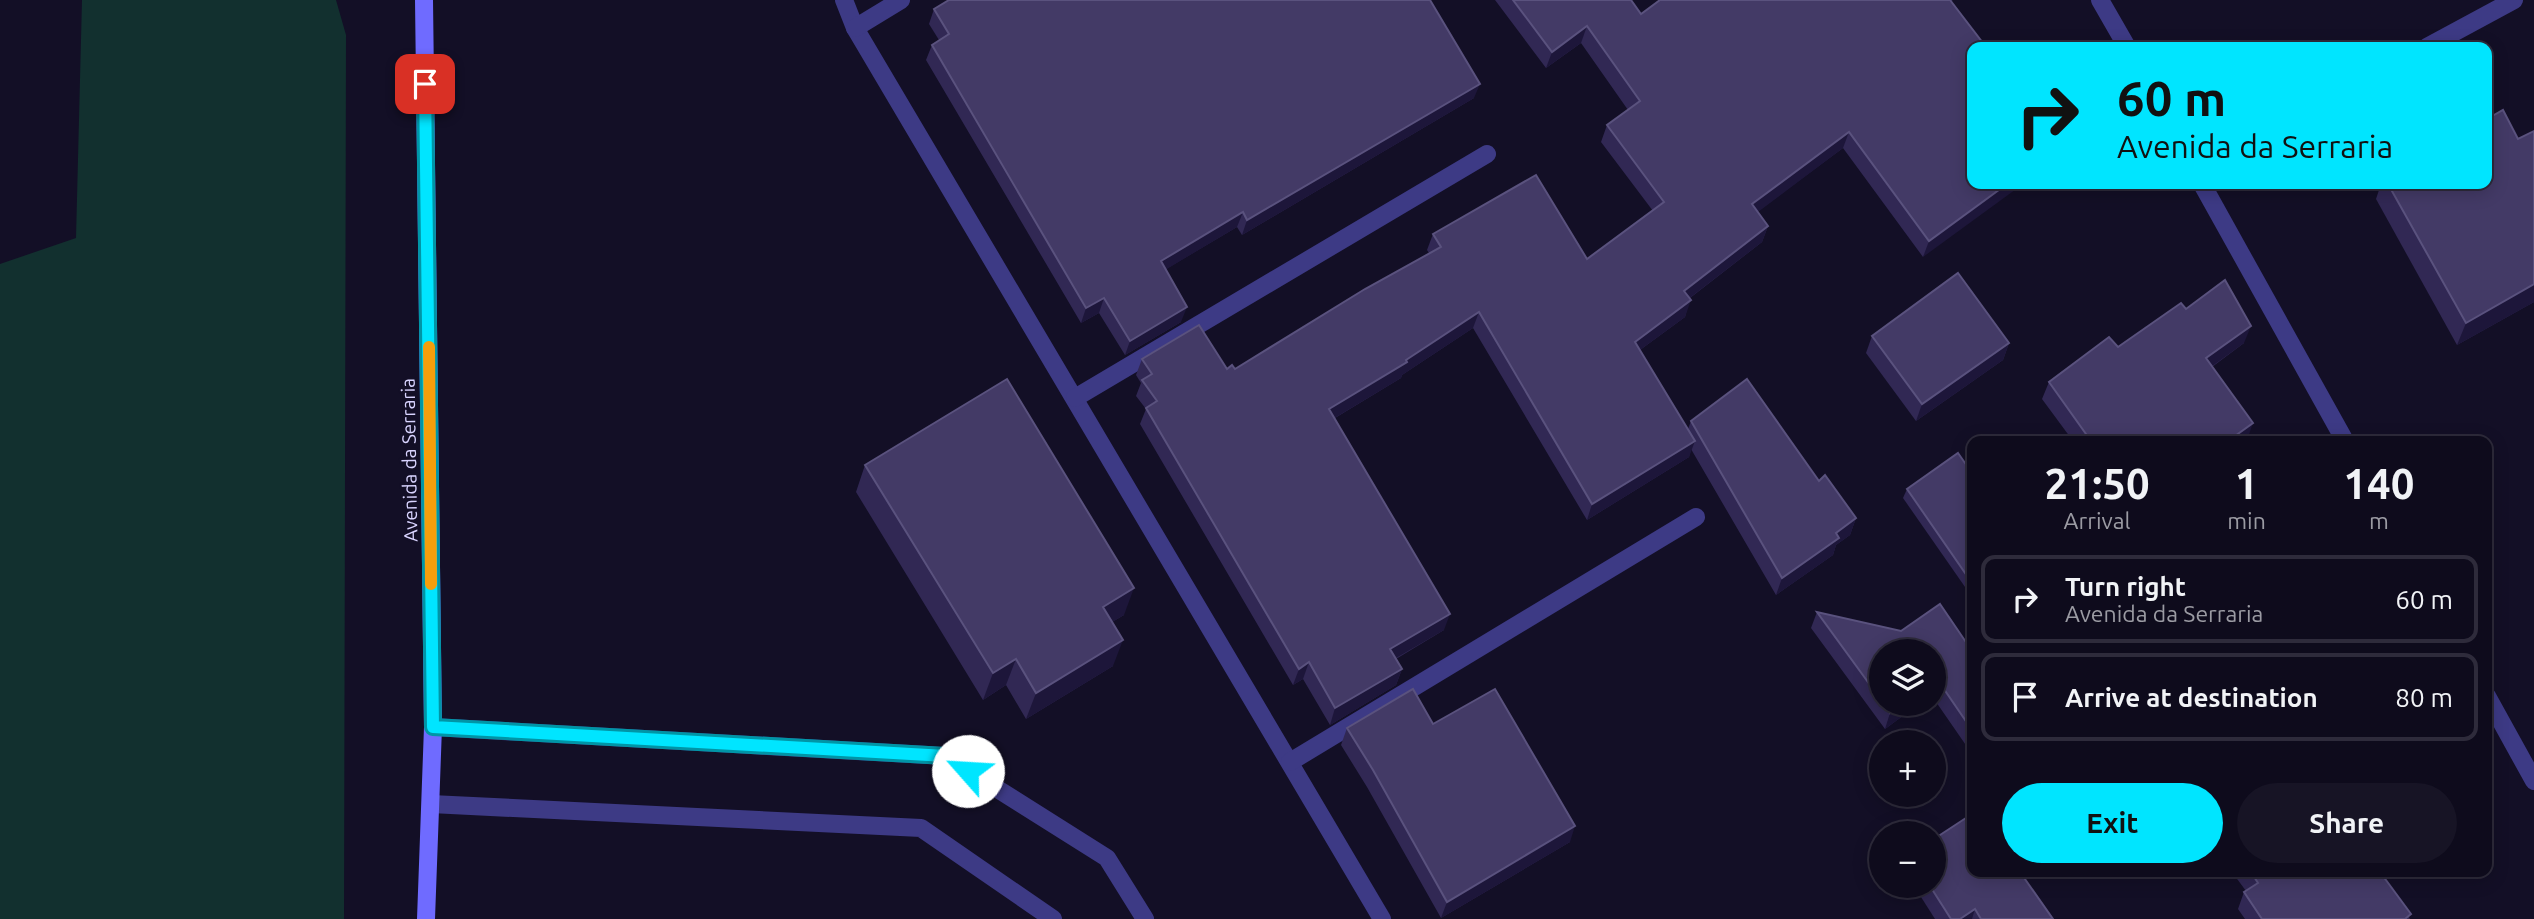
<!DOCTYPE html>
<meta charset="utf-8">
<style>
:root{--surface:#0e0b1c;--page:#171425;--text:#f1f3f6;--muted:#9b9ba3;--line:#2e2b3b;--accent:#00e5ff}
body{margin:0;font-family:Ubuntu,sans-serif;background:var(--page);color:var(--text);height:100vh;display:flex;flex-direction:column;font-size:26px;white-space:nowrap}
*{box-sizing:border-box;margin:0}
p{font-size:23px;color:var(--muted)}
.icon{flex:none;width:38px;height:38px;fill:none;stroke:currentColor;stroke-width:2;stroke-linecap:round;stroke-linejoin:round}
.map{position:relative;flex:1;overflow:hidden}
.panel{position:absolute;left:1967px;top:436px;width:525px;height:441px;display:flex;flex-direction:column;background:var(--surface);border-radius:14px;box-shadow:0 4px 18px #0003,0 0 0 2px var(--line)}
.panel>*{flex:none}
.guide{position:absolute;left:1967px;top:42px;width:525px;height:147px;border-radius:14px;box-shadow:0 4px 18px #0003,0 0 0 2px var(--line);background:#00e5ff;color:#111;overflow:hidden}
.controls{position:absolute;left:1869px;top:639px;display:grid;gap:14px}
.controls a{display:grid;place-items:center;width:77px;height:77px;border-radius:50%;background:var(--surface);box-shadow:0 4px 18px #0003,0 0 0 2px var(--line);font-size:35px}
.pin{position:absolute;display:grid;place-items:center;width:60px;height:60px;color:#fff;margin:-30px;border-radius:14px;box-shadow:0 4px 10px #0006}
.me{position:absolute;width:77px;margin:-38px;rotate:296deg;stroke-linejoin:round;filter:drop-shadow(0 0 5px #0008)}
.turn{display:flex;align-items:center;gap:24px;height:147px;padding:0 35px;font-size:32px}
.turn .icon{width:91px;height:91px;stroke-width:2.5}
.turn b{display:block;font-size:49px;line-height:60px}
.eta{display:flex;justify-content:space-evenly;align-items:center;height:119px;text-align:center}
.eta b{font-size:42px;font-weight:600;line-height:49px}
.cta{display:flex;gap:14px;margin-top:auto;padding:14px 35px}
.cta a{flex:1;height:80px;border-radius:42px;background:var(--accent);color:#111;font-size:28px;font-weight:600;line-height:80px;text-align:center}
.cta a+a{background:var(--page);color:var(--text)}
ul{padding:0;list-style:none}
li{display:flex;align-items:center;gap:21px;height:88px;margin:0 14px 10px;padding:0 21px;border:4px solid var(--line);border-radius:14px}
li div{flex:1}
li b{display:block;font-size:26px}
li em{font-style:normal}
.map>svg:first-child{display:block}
.green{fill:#12302f}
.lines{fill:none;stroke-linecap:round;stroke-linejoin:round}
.service{stroke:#3d3a85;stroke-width:18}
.minor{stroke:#3d3a85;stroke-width:18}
.secondary{stroke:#6f6bff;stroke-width:18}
.wall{fill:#312854}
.shaded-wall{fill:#1d163a}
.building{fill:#433a66;stroke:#5a527e;stroke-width:2}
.route-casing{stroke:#0095a6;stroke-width:18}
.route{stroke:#00e5ff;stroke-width:12}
.slow{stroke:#f59e0b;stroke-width:12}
.labels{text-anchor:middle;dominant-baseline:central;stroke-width:5;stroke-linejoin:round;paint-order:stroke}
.street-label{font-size:19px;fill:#d9d4ff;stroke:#130f26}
</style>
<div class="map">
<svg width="2534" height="919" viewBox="0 0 2534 919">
<rect width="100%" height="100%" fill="#130f26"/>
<polygon class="green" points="82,0 336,0 346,35 344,919 0,919 0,264 76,238"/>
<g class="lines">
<g class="service">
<polyline points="844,0 855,28 1382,919"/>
<polyline points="855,28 901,0"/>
<polyline points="2427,47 2514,0"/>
<polyline points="1075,398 1487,154"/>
<polyline points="1290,762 1696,517"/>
</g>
<g class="minor">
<polyline points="2100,0 2127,47"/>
<polyline points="2202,184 2345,441"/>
<polyline points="2487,696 2534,781"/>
<polyline points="433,727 945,756 1107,858 1145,919"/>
<polyline points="431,804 921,828 1053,919"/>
</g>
<polyline class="secondary" points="424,0 433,727 426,919"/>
</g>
<g class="wall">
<polygon points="1495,0 1631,0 1641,14 1660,0 1953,0 1951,1 1972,184 1923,257 1843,148 1757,212 1768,226 1762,242 1690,298 1685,317 1640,350 1688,429 1691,421 1819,481 1856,518 1850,535 1836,545 1833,555 1776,595 1691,449 1689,457 1587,520 1473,328 1402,375 1401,378 1335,418 1444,630 1396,659 1402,669 1396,685 1330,725 1303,679 1293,685 1140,424 1146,409 1136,396 1141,383 1136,375 1142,359 1235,369 1429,253 1427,250 1433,234 1587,259 1653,211 1601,142 1607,125 1628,110 1581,43 1546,68"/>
<polygon points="934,9 1474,98 1242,235 1237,227 1166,269 1181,322 1125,355 1099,313 1081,323 926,60 932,45 939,40 929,24"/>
<polygon points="2381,184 2487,184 2534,302 2457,345 2376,199"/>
<polygon points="2186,309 2244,343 2212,367 2247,440 2245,441 2073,441 2042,399 2049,382 2118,347"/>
<polygon points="1872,336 2009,343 2003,360 1916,421 1866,353"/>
<polygon points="865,465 1124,615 1112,622 1113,666 1026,719 1006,685 983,700 856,492"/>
<polygon points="1972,473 1972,597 1903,498 1907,489"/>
<polygon points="1817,612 1972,651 1972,754 1934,699 1934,651 1881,651 1881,704 1919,704 1885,729 1811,628"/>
<polygon points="1433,724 1570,842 1441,918 1367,787 1341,745 1347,728"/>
<polygon points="2232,872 2383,872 2382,874 2410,919 2245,919 2238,909 2244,892 2246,891"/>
<polygon points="1914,886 1934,886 2053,919 1935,919"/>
</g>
<g class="shaded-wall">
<polygon points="1587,26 1581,43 1546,68 1552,52"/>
<polygon points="1480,84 1474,98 1242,235 1247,220"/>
<polygon points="1849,132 1843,148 1746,221 1752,204"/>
<polygon points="2007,184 2023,184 1923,257 1929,241"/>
<polygon points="1243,212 1237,227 1155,276 1161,261"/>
<polygon points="1768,226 1762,242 1678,307 1684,291"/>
<polygon points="2534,284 2534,302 2457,345 2466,323"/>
<polygon points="1104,298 1099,313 1081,323 1086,308"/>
<polygon points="1691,300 1685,317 1629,358 1635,342"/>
<polygon points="1187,307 1181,322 1125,355 1130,341"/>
<polygon points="1479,312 1473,328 1402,375 1401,378 1323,425 1329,409"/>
<polygon points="2251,326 2244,343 2200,375 2206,358"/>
<polygon points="2009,343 2003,360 1916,421 1922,404"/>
<polygon points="2253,423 2247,440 2245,441 2228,441"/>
<polygon points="1695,441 1689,457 1587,520 1592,504"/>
<polygon points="1856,518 1850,535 1836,545 1833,555 1776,595 1782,578 1836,533"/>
<polygon points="1134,588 1124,615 1094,633 1103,607"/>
<polygon points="1450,614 1444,630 1384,665 1390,649"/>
<polygon points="1123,640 1113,666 1026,719 1036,693"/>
<polygon points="1016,659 1006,685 983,700 993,673"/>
<polygon points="1309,662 1303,679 1293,685 1299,669"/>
<polygon points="1402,669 1396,685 1330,725 1335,708"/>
<polygon points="1903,704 1919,704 1885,729 1890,713"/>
<polygon points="1575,826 1570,842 1441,918 1447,902"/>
<polygon points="1975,909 1972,919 1960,919"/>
</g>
<g class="building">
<polygon points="949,0 1430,0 1480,84 1247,220 1243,212 1161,261 1187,307 1130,341 1104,298 1086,308 932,45 949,34 934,9"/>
<polygon points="1513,0 1631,0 1641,14 1660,0 1950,0 1986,47 1972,47 1972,184 2007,184 1929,241 1849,132 1752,204 1768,226 1684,291 1691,300 1635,342 1695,441 1592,504 1479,312 1406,360 1407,362 1329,409 1450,614 1390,649 1402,669 1335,708 1309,662 1299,669 1146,408 1157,401 1142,380 1152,374 1142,359 1199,325 1227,369 1232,365 1235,369 1365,289 1441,247 1433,234 1536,175 1587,259 1664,202 1607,125 1640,101 1587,26 1552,52"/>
<polygon points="2503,110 2518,139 2534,131 2534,284 2466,323 2388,184 2487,184 2487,119"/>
<polygon points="1958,273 2009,343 1922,404 1872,336"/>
<polygon points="2225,280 2251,326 2206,358 2253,423 2228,441 2091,441 2049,382 2109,337 2118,347 2181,303 2186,309"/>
<polygon points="1007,379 1134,588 1103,607 1123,640 1036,693 1016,659 993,673 865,465"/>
<polygon points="1747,379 1819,481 1825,475 1856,518 1836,533 1839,538 1782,578 1691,421"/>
<polygon points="1958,453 1972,473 1972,583 1907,489"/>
<polygon points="1940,604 1972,651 1972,730 1937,679 1934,681 1934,651 1881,651 1881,700 1817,612 1901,631"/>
<polygon points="1413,689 1433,724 1495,689 1575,826 1447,902 1373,770 1347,728"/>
<polygon points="1884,704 1903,704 1890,713"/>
<polygon points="1972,814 1972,872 2020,872 2053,919 1981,919 1975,909 1960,919 1951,919 1930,886 1934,886 1934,839"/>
<polygon points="2251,872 2380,872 2411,914 2405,919 2262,919 2244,892 2258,883"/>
</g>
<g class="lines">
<g class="route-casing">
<polyline id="route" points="425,84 433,727 946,756 968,771"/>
</g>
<use href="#route" class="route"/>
<polyline class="slow" points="429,347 431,584"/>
</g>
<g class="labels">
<g class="street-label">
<text transform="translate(409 460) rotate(-91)">Avenida da Serraria</text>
</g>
</g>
</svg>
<div class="controls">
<a><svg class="icon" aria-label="layers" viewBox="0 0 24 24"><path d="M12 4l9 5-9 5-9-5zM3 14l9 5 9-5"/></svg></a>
<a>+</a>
<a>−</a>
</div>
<div class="pin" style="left:425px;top:84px;background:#d93025"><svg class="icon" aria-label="arrive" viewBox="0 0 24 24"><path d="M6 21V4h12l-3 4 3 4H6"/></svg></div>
<svg class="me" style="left:968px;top:771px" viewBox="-20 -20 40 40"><circle r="19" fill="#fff"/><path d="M0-13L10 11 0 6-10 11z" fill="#00e5ff"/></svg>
<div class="guide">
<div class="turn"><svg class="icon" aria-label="right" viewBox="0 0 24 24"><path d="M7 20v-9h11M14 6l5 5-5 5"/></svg><div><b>60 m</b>Avenida da Serraria</div></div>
</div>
<section class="panel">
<div class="eta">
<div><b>21:50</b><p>Arrival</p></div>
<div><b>1</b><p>min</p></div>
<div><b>140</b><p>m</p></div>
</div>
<ul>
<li><svg class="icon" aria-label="right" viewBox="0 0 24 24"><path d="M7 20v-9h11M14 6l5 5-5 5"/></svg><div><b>Turn right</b><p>Avenida da Serraria</p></div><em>60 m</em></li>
<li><svg class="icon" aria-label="arrive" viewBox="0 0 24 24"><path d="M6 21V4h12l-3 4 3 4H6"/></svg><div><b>Arrive at destination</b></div><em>80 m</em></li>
</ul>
<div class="cta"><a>Exit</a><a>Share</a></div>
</section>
</div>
